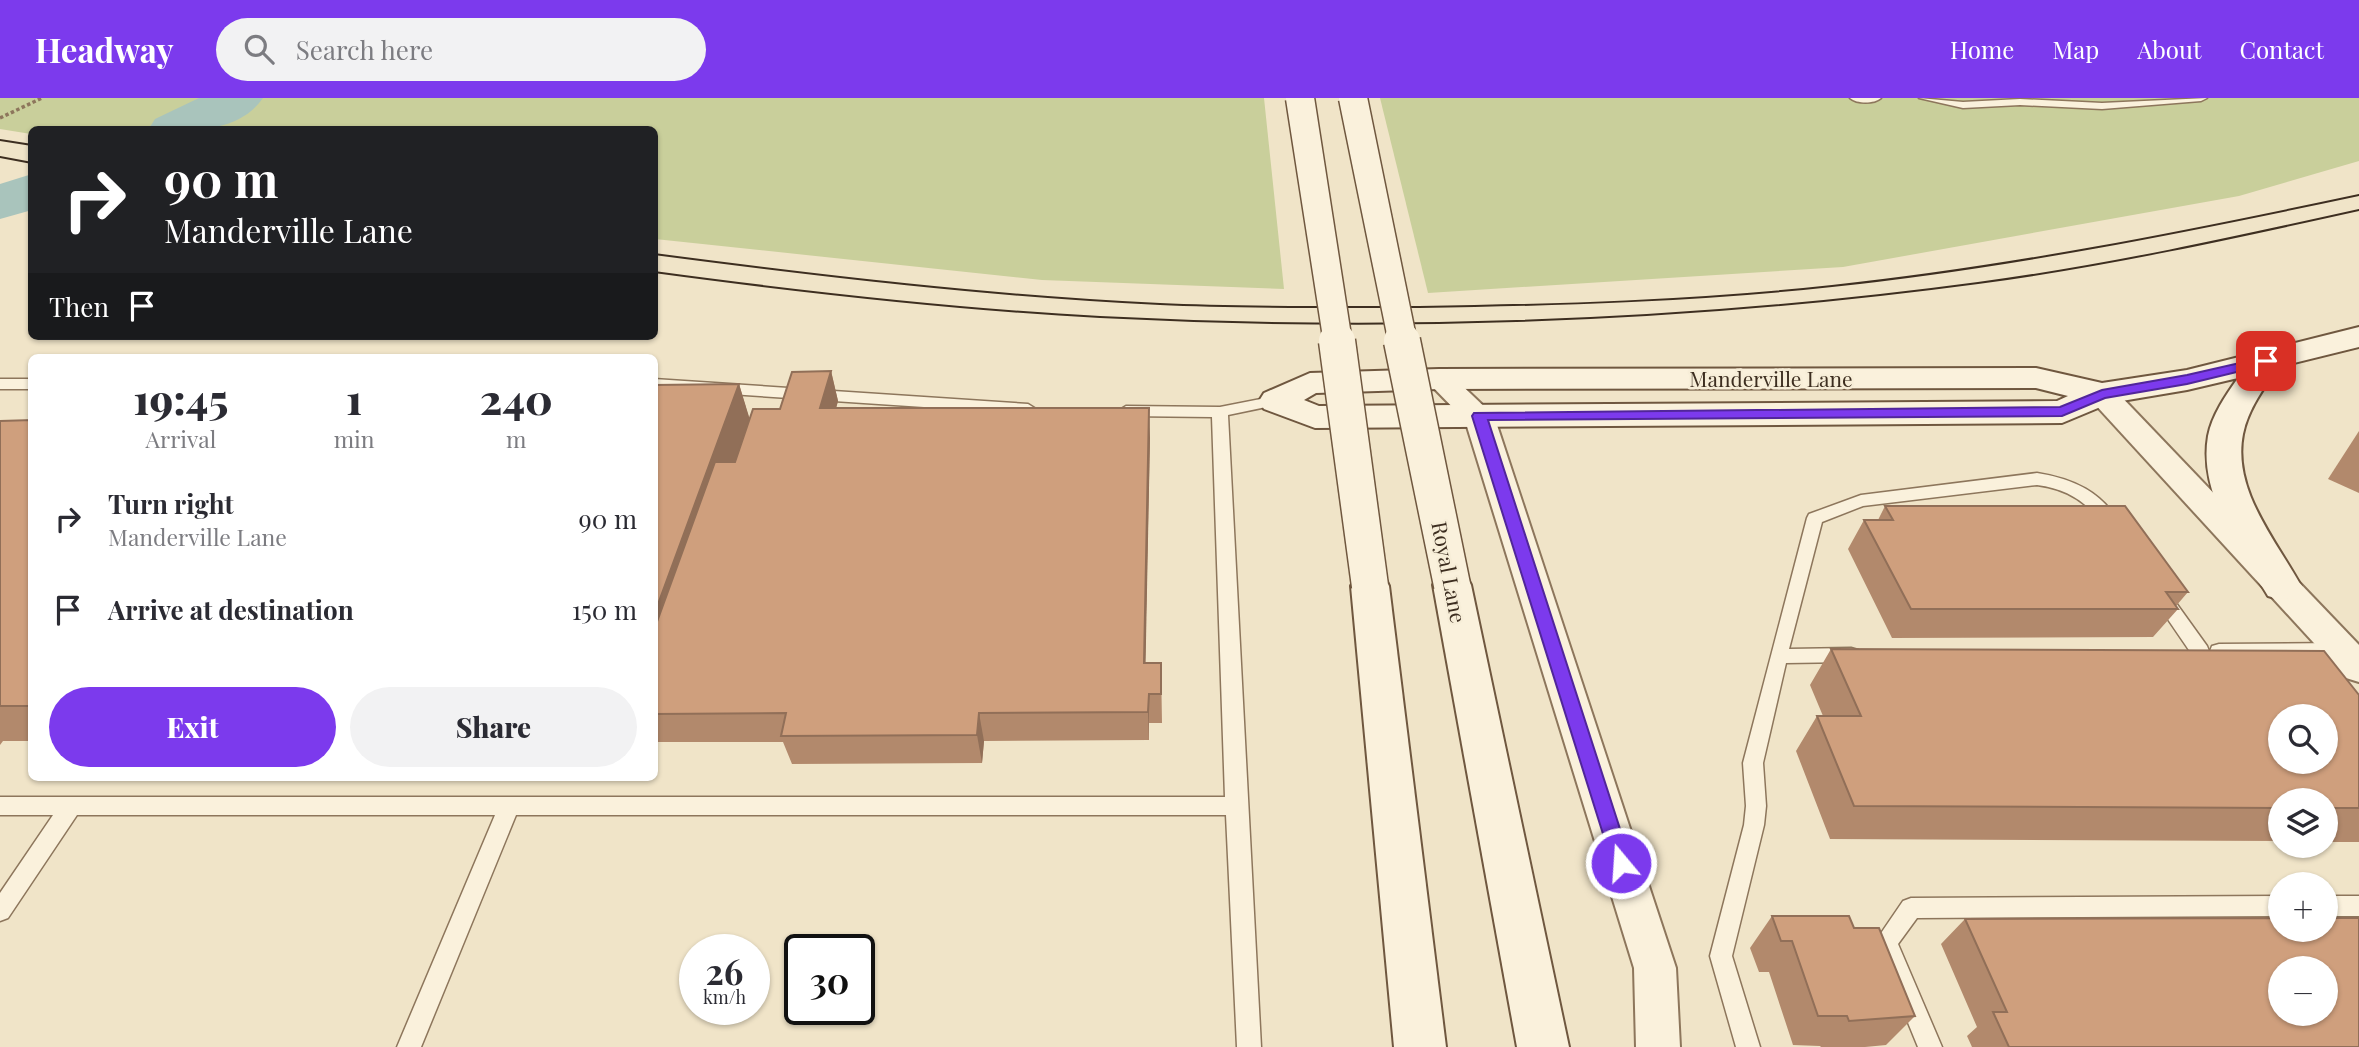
<!DOCTYPE html>
<meta charset="utf-8">
<style>
:root{--surface:#fff;--page:#f2f2f3;--text:#2b2b33;--muted:#7c7c81;--accent:#7c3aed}
body{margin:0;font-family:"Playfair Display",serif;background:var(--page);color:var(--text);height:100vh;display:flex;flex-direction:column;font-size:26px;white-space:nowrap}
*{box-sizing:border-box;margin:0}
p{font-size:23px;color:var(--muted)}
.icon{flex:none;width:38px;height:38px;fill:none;stroke:currentColor;stroke-width:2;stroke-linecap:round;stroke-linejoin:round}
.map{position:relative;flex:1;overflow:hidden}
.details{position:absolute;left:28px;top:256px;width:630px;height:427px;display:flex;flex-direction:column;background:var(--surface);border-radius:10px;box-shadow:0 2px 5px #0004}
.details>*{flex:none}
.top-card{position:absolute;left:28px;top:28px;width:630px;height:214px;border-radius:10px;box-shadow:0 2px 5px #0004;background:#202124;color:#fff;overflow:hidden}
.buttons{position:absolute;left:2268px;top:606px;display:grid;gap:14px}
.buttons a{display:grid;place-items:center;width:70px;height:70px;border-radius:50%;background:var(--surface);box-shadow:0 2px 5px #0004;font-size:35px}
.speed{position:absolute;left:679px;top:836px;display:flex;gap:14px;font-size:35px;font-weight:700;text-align:center}
.speed>*{display:grid;place-content:center;width:91px;height:91px;border-radius:50%;background:var(--surface);box-shadow:0 2px 5px #0004;line-height:1}
.speed small{font-size:18px;font-weight:400}
.speed .limit{border:4px solid #111;border-radius:10px;background:#fff;color:#111}
.pin{position:absolute;display:grid;place-items:center;width:60px;height:60px;color:#fff;margin:-30px;border-radius:14px;box-shadow:0 4px 10px #0006}
.me{position:absolute;width:77px;margin:-38px;rotate:342deg;stroke-linejoin:round;filter:drop-shadow(0 0 5px #0008)}
.turn{display:flex;align-items:center;gap:24px;height:147px;padding:0 21px;font-size:32px}
.turn .icon{width:91px;height:91px;stroke-width:2.5}
.turn b{display:block;font-size:49px;line-height:60px}
.then{display:flex;align-items:center;height:66px;padding:0 21px;background:#0003;gap:14px;font-size:26px}
.eta{display:flex;justify-content:space-evenly;align-items:center;height:119px;text-align:center}
.eta b{font-size:42px;font-weight:800;line-height:49px}
.action{display:flex;gap:14px;margin-top:auto;padding:14px 21px}
.action a{flex:1;height:80px;border-radius:42px;background:var(--accent);color:#fff;font-size:28px;font-weight:800;line-height:80px;text-align:center}
.action a+a{background:var(--page);color:var(--text)}
ul{padding:0;list-style:none}
li{display:flex;align-items:center;gap:21px;height:91px;padding:0 21px}
li div{flex:1}
li b{display:block;font-size:26px}
li em{font-style:normal}
header{display:flex;align-items:center;gap:42px;box-sizing:border-box;height:98px;padding:0 35px;background:var(--accent);color:#fff}
header strong{font-size:33px}
nav{display:flex;gap:38px;margin-inline-start:auto;font-size:24px}
.search{width:490px;height:63px;background:var(--page);display:flex;align-items:center;gap:18px;box-sizing:border-box;padding:0 24px;border-radius:38px;color:var(--muted);font-size:26px}
.map>svg:first-child{display:block}
.green{fill:#c9cf9b}
.lines{fill:none;stroke-linecap:round;stroke-linejoin:round}
.river{fill:#a9c4bc;fill-rule:evenodd}
.lane-casing{stroke:#8d765c;stroke-width:3}
.street-casing{stroke:#8d765c;stroke-width:4}
.secondary-casing{stroke:#6f573f;stroke-width:4}
.path{stroke:#8d765c;stroke-width:3.5;stroke-dasharray:3.5 2.5;stroke-linecap:butt}
.lane{fill:#faf1dc;fill-rule:evenodd}
.street{fill:#faf1dc;fill-rule:evenodd}
.secondary{fill:#faf1dc;fill-rule:evenodd}
.tram{stroke:#3d2e20;stroke-width:2}
.secondary-bridge-far1-casing{stroke:#6f573f;stroke-width:31;stroke-linecap:butt}
.secondary-bridge-casing{stroke:#6f573f;stroke-width:39;stroke-linecap:butt}
.secondary-bridge-far1{stroke:#faf1dc;stroke-width:28}
.secondary-bridge{stroke:#faf1dc;stroke-width:36}
.wall{fill:#b2896c}
.shaded-wall{fill:#916f58}
.building{fill:#cf9f7d;stroke:#916f58;stroke-width:2;fill-rule:evenodd}
.route{fill:#7c3aed;stroke:#51269a;stroke-width:2}
.labels{text-anchor:middle;dominant-baseline:central;stroke-width:5;stroke-linejoin:round;paint-order:stroke}
.street-label{font-size:21px;fill:#3d2e20;stroke:#f7eed8}
</style>
<header>
<strong>Headway</strong>
<div class="search"><svg class="icon" aria-label="search" viewBox="0 0 24 24"><circle cx="10" cy="10" r="6"/><path d="M15 15l6 6"/></svg>Search here</div>
<nav><a>Home</a><a>Map</a><a>About</a><a>Contact</a></nav>
</header>
<div class="map">
<svg width="2359" height="949" viewBox="0 0 2359 949">
<rect width="100%" height="100%" fill="#f0e4c8"/>
<g class="green">
<polygon points="0,0 1264,0 1284,191 1042,182 655,141 654,32 32,32 31,36 0,31"/>
<polygon points="1380,0 2359,0 2359,63 2239,98 1843,169 1428,195"/>
</g>
<g class="lines">
<g class="river">
<path d="M199,0H263C237,37 187,32 148,32L155,21Z"/>
<polygon points="32,76 32,112 0,121 0,86"/>
</g>
<g class="lane-casing">
<g id="lane">
<path d="M1850,0H1881C1874,6 1857,6 1850,0Z"/>
<polygon points="1919,0 1963,4 2020,1 2102,5 2207,0 2201,3 2102,11 2020,7 1963,10"/>
<rect x="0" y="281" width="32" height="10"/>
<polygon points="654,281 1028,306 1036,311 1028,316 654,291"/>
<polygon points="1276,298 1284,303 1281,306 1228,317 1261,949 1237,949 1226,717 516,717 421,949 397,949 495,717 77,717 8,820 0,823 0,795 53,717 0,717 0,699 1225,699 1212,319 1126,318 1118,313 1126,308 1220,309"/>
<path d="M2037,375C2074,381 2102,394 2121,427L2119,431H2107C2088,405 2069,391 2037,387L1863,408L1822,424L1789,551L1851,550L1858,552L1860,557L1858,562L1851,564L1786,565L1763,665L1766,708L1764,727L1732,858L1760,949H1736L1710,858L1744,727L1746,708L1743,665L1807,420L1809,416L1861,397Z"/>
<polygon points="2160,489 2166,491 2207,548 2209,553 2207,558 2193,558 2154,501 2151,496 2154,491"/>
<polygon points="2341,545 2348,547 2350,552 2348,557 2341,559 2219,560 2212,558 2210,553 2212,548 2219,546"/>
<polygon points="2280,798 2280,818 1917,820 1898,846 1942,949 1918,949 1875,844 1903,803 1911,800"/>
<rect x="2326" y="798" width="33" height="20"/>
</g>
</g>
<g class="street-casing">
<g id="street">
<polygon points="1439,272 1449,275 1494,318 1676,870 1680,949 1636,949 1634,870 1465,322 1425,281 1429,275"/>
<polygon points="2102,287 2112,289 2359,547 2359,584 2346,580 2092,303 2088,296 2092,289"/>
</g>
</g>
<g class="secondary-casing">
<g id="secondary">
<path d="M2359,229V249L2278,269C2264,290 2248,311 2243,336C2232,392 2276,442 2301,488L2296,498L2282,502L2268,498C2240,451 2198,396 2208,338C2212,317 2226,297 2238,280L2187,292L2110,305L2062,325L1315,330L1264,311L1259,303L1264,295L1310,275L1439,271L2036,270L2102,285L2187,272ZM2036,290L2068,298L2057,303L1319,308L1304,302L1316,295L1439,291Z"/>
<polygon points="1452,473 1466,477 1471,487 1569,949 1517,949 1433,487 1438,477"/>
<polygon points="1370,474 1384,478 1389,488 1446,949 1394,949 1351,488 1356,478"/>
</g>
</g>
<polyline class="path" points="0,20 42,0"/>
<use href="#lane" class="lane"/>
<use href="#street" class="street"/>
<use href="#secondary" class="secondary"/>
<g class="tram">
<polyline points="0,42 32,47"/>
<polyline points="0,59 32,65"/>
<path d="M654,156C822,178 991,198 1160,206C1247,210 1333,209 1419,209C1557,207 1695,203 1832,188C2010,169 2185,134 2359,97"/>
<path d="M654,174C802,194 951,211 1100,219C1393,234 1687,224 1978,185C2106,168 2233,140 2359,112"/>
</g>
<g class="secondary-bridge-far1-casing">
<g id="secondary-bridge-far1">
<polyline points="1300,0 1338,245"/>
<polyline points="1353,0 1403,245"/>
</g>
</g>
<g class="secondary-bridge-casing">
<g id="secondary-bridge">
<polyline points="1337,243 1370,488"/>
<polyline points="1402,243 1452,487"/>
</g>
</g>
<use href="#secondary-bridge-far1" class="secondary-bridge-far1"/>
<use href="#secondary-bridge" class="secondary-bridge"/>
</g>
<g class="wall">
<polygon points="831,273 838,303 836,310 1150,339 1145,565 1161,565 1162,625 1149,625 1149,642 984,643 982,665 792,666 783,644 654,644 654,287 739,286 749,320 780,311"/>
<polygon points="32,322 32,643 3,643 0,647 0,323"/>
<polygon points="2359,333 2359,395 2328,381"/>
<polygon points="1885,408 2188,494 2176,508 2178,511 2153,539 1892,540 1848,451 1864,422 1878,422"/>
<polygon points="1831,551 2359,597 2359,744 2326,744 2326,702 2280,702 2280,743 1830,741 1796,653 1817,618 1823,618 1810,587"/>
<polygon points="1772,818 1854,830 1915,918 1886,947 1865,949 1821,949 1820,948 1793,947 1769,874 1759,874 1750,850"/>
<polygon points="1965,821 2359,949 1972,949 1967,938 1977,929 1941,846"/>
</g>
<g class="shaded-wall">
<polygon points="831,273 838,303 828,340 820,310"/>
<polygon points="739,286 750,322 654,600 654,517"/>
<polygon points="1149,310 1150,339 1145,594 1144,565"/>
<polygon points="1149,596 1149,642 1148,614"/>
<polygon points="979,615 984,643 982,665 977,637"/>
</g>
<g class="building">
<polygon points="831,273 820,310 1149,310 1144,565 1161,565 1161,596 1149,596 1148,614 979,615 977,637 781,638 786,615 654,616 654,532 715,364 735,364 753,311 780,311 792,274"/>
<polygon points="739,286 654,517 654,287"/>
<polygon points="32,322 32,608 0,608 0,323"/>
<polygon points="1885,408 2125,408 2188,494 2166,494 2178,511 1911,511 1864,422 1893,422"/>
<path d="M1831,551L2324,553L2359,597V710H2326V702H2280V710L1854,708L1817,618H1861ZM2280,618H2326V663H2280Z"/>
<polygon points="1772,818 1849,818 1854,830 1879,830 1915,918 1849,923 1847,918 1818,918 1792,843 1781,843"/>
<path d="M2280,820V831H2326V820H2359V949H2009L1993,914H2007L1965,821ZM2280,870H2326V915H2280Z"/>
</g>
<polygon class="route" points="2266,259 2270,260 2270,266 2187,286 2105,300 2062,318 1488,322 1631,765 1628,771 1621,773 1614,771 1472,318 1474,315 2060,309 2102,292 2187,277"/>
<g class="labels">
<g class="street-label">
<text x="1771" y="280">Manderville Lane</text>
<text transform="translate(1450 474) rotate(79)">Royal Lane</text>
</g>
</g>
</svg>
<div class="buttons">
<a><svg class="icon" aria-label="search" viewBox="0 0 24 24"><circle cx="10" cy="10" r="6"/><path d="M15 15l6 6"/></svg></a>
<a><svg class="icon" aria-label="layers" viewBox="0 0 24 24"><path d="M12 4l9 5-9 5-9-5zM3 14l9 5 9-5"/></svg></a>
<a>+</a>
<a>−</a>
</div>
<div class="speed"><div>26<small>km/h</small></div><div class="limit">30</div></div>
<div class="pin" style="left:2266px;top:263px;background:#d93025"><svg class="icon" aria-label="arrive" viewBox="0 0 24 24"><path d="M6 21V4h12l-3 4 3 4H6"/></svg></div>
<svg class="me" style="left:1621px;top:765px" viewBox="-20 -20 40 40"><circle r="17" fill="#7c3aed" stroke="#fff" stroke-width="3"/><path d="M0-11L8 9 0 5-8 9z" fill="#fff"/></svg>
<div class="top-card">
<div class="turn"><svg class="icon" aria-label="right" viewBox="0 0 24 24"><path d="M7 20v-9h11M14 6l5 5-5 5"/></svg><div><b>90 m</b>Manderville Lane</div></div>
<div class="then">Then<svg class="icon" aria-label="arrive" viewBox="0 0 24 24"><path d="M6 21V4h12l-3 4 3 4H6"/></svg></div>
</div>
<section class="details">
<div class="eta">
<div><b>19:45</b><p>Arrival</p></div>
<div><b>1</b><p>min</p></div>
<div><b>240</b><p>m</p></div>
</div>
<ul>
<li><svg class="icon" aria-label="right" viewBox="0 0 24 24"><path d="M7 20v-9h11M14 6l5 5-5 5"/></svg><div><b>Turn right</b><p>Manderville Lane</p></div><em>90 m</em></li>
<li><svg class="icon" aria-label="arrive" viewBox="0 0 24 24"><path d="M6 21V4h12l-3 4 3 4H6"/></svg><div><b>Arrive at destination</b></div><em>150 m</em></li>
</ul>
<div class="action"><a>Exit</a><a>Share</a></div>
</section>
</div>
